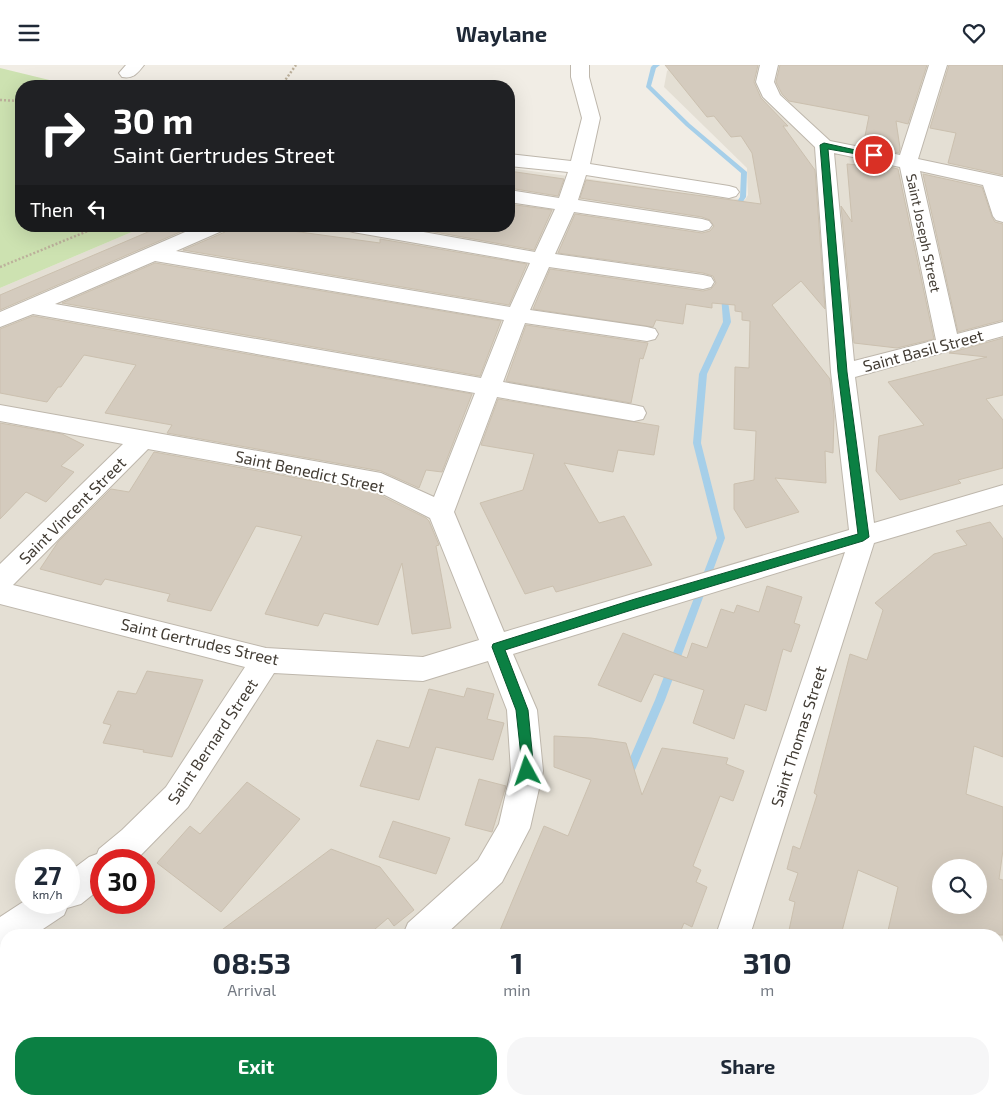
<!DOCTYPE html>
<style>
:root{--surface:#fff;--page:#f6f6f7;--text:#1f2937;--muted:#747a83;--accent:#0b8043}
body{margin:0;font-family:"Exo 2",sans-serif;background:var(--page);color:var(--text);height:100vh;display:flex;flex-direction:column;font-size:19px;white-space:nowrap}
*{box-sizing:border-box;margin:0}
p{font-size:16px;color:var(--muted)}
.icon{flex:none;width:28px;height:28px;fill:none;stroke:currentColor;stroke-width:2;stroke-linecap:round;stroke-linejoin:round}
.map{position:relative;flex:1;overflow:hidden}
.side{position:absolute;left:0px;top:864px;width:1004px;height:176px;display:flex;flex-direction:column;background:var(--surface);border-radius:20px 20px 0 0;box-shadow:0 5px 20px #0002}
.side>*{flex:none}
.banner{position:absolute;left:15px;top:15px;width:500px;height:152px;border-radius:20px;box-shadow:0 5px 20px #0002;background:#202124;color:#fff;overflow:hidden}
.buttons{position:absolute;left:932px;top:794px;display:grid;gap:10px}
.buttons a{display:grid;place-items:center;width:55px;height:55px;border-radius:50%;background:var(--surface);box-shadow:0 5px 20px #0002;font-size:25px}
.speed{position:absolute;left:15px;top:784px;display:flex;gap:10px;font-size:25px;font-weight:700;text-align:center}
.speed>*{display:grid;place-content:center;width:65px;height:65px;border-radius:50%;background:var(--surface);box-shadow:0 5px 20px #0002;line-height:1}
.speed small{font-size:12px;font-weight:400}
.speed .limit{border:8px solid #d22;background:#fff;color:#111}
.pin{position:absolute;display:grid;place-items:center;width:42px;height:42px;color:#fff;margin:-21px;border:2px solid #fff;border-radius:50%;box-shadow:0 1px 5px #0007}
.me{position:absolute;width:55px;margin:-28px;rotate:355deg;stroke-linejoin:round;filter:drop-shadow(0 0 4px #0008)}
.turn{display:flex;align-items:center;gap:18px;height:105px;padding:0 15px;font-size:22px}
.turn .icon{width:65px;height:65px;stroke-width:2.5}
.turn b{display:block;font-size:35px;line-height:42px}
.then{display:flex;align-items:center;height:48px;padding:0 15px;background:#0003;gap:10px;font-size:19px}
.eta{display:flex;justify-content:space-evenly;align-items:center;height:85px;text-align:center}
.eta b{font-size:30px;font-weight:700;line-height:35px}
.cta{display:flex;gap:10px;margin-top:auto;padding:10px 15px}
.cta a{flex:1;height:58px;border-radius:20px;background:var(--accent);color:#fff;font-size:20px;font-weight:700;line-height:58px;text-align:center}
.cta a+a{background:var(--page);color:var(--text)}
header{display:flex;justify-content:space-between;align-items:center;height:65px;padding:0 15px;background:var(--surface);font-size:22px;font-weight:700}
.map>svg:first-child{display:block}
.residential{fill:#e4dfd4;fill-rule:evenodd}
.green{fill:#cde2b1}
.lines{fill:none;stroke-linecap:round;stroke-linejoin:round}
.stream{fill:#a6cfe9;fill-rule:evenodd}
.building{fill:#d4cbbe;stroke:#cbc0af;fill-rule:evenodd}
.minor-casing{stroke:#beb7ac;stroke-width:2}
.path{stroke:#bcb09b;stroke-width:2.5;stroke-dasharray:2 2;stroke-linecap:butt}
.minor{fill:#fff;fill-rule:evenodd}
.route{fill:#0b8043;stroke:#07532c}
.labels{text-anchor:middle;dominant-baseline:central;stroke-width:4;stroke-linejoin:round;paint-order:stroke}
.far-street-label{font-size:14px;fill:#433d35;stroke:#fff}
.street-label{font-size:16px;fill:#433d35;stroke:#fff}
</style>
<header><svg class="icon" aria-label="menu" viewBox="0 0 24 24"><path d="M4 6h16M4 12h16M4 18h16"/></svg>Waylane<svg class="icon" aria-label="heart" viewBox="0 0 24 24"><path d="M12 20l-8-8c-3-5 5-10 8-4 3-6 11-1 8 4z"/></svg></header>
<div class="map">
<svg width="1003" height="1039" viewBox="0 0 1003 1039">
<rect width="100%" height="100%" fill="#f1ede5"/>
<path class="residential" d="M674,0H1003V1039H551L556,1034H998V870H6V1034H530L503,1039H0V223L146,161H509V103L745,135L748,130L747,103L664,22L667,6ZM26,795H69V838H26ZM101,795H144V838H101ZM941,802H979V840H941Z"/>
<polygon class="green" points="0,3 74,21 21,21 21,161 146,161 0,223"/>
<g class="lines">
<g class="stream">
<polygon points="653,0 660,0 656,3 651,21 690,59 747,107 746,132 736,147 731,146 740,132 741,108 686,61 646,22 651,2"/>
<polygon points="722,227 724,227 727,229 731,257 707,309 701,378 725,473 665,635 632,712 628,714 624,712 623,709 655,635 717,473 693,378 699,309 723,257 721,229"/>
<polygon points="482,1034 494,1034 492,1039 480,1039"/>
</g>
</g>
<g class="building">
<polygon points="665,0 758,0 754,17 761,33 788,61 783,61 815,105 825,244 801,216 772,240 830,314 834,351 833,388 825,386 826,418 775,413 799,447 746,463 734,444 734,419 754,415 756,366 734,364 735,302 749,303 750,256 742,255 742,247 735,246 735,240 712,238 712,243 686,239 683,259 656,255 653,262 533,244 550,204 703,226 711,224 716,218 713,211 703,208 558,188 575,149 702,168 710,166 714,161 710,155 702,152 580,133 586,115 761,139 752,88 741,71 731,72 714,51 707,52"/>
<polygon points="780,0 927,0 908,59 896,56 900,83 899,88 863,81 869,51 789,36 782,29 776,17"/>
<polygon points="949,0 1003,0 1003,110 948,98 956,68 930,63"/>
<polygon points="860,95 898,104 934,274 897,283 854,278 841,141 852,157 847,99 859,100"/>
<polygon points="509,106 564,114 558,131 509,123"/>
<polygon points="923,109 982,122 992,152 995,157 1003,159 1003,255 958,267"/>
<polygon points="509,139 552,145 534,185 402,161 509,161"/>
<polygon points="162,161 194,161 0,245 0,230"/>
<polygon points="229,161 256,161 380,178 380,174 527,199 509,240 183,185 225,167"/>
<polygon points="155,198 501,256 480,311 62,238"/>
<polygon points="33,251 472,329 442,407 426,405 419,423 381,406 167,368 172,360 105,348 136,300 84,290 61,322 58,322 47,337 0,328 0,264"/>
<polygon points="526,260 648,278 643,294 640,293 631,338 506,316"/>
<polygon points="1003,273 1003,330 986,334 1003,355 1003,403 958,415 961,418 900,435 876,406 879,371 924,360 888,317 987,292 949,288"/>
<polygon points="498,334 659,361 654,390 618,385 613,407 564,398 599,458 624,451 652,500 556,527 553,521 525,529 480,438 523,425 534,389 481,380"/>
<polygon points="0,358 62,369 84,380 61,401 74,407 46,437 26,427 0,454"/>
<polygon points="154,387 374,427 426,453 429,456 439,480 436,481 451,563 412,569 402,498 378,560 324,548 318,561 265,549 302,471 256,461 211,546 167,536 170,529 105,514 101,520 40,504 58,477 111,424 129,427"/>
<path d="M990,457L1003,474V692L974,681L966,729L1003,742V785L999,814L1003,815V870H887L898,822L858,805L841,870H788L795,837L789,835L798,808L787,804L793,781L800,784L817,730L814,728L850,589L867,595L883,545L875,538L934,489L967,480L956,466ZM941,802H979V840H941Z"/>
<polygon points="767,521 802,532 794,558 800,560 791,587 783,584 766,646 745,639 734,674 693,658 704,625 654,609 641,637 598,620 623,568 687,593 692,578 707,583 721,544 734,548 737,540 759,547"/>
<polygon points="147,606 203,615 172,692 143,687 144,685 103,678 111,660 103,658 118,626 136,629"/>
<polygon points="467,623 494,629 487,654 504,658 493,695 436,682 419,735 360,721 377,675 409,683 429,624 464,632"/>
<polygon points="554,671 591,673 626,678 642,730 662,683 728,693 726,699 744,706 733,736 720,731 693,801 701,805 696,817 707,822 692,862 684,858 679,870 498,870 544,761 568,771 591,715 554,702"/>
<polygon points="479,714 506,721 492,767 465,760"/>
<polygon points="247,717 300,754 221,847 157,798 190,761 200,769"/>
<polygon points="393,756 450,773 436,809 379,792"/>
<polygon points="331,784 380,802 414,845 394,861 388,853 368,870 215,870"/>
</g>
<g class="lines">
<g class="minor-casing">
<g id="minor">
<path d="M126,0H144C137,9 133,14 122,12L119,8Z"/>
<path d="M571,0H589V12L600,53L590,99L729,121L736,123L739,127L736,131L729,133L586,110L578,135L702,154L709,156L712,160L709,164L702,166L574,147L555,189L703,210L711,212L714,217L711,222L703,224L549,202L530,245L647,262L655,264L658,269L655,274L647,276L525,258L503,317L634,340L643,342L646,348L643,354L634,356L497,332L454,447L504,567L849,465L831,307L815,82L763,32L756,17L760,0H778L774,17L780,30L830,76L900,90L929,0H947L918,94L1003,112V157L996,155L993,151L983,120L920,106L957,269L1003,257V271L855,312L874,458L1003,420V440L874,478L750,870H716L845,487L513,589L537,645L543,706L530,763L502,817L445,870H403L408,858L478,795L499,759L511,706L507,645L488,596L423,616L274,608L188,742L136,795H101V823L81,839L67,843L64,850L34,870H6V887L0,889V852L26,835V838H69V807L89,792L97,789L99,784L122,765L166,722L245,602L0,539V499L123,379L0,356V340L381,408L434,432L475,328L33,249L0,262V247L199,161H227L224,165L176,186L510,242L530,198L353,167L346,165L343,161H390L535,187L555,144L509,137V125L559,133L568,107L509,101V89L571,96L582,53L571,12ZM834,88L900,102L936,275L854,296ZM155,196L504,255L481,313L55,239ZM148,384L375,425L430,453L479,575L423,592L266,583L13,520Z"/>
<polygon points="998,980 1003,981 1003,1019 998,1017"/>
<polygon points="197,1034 239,1034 237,1039 195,1039"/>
</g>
</g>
<g class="path">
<polyline points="281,21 296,0"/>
<polyline points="0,35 21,36"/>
<polyline points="0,202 100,161"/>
</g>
<use href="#minor" class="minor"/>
</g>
<polygon class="route" points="824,78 878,90 874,92 828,84 847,307 869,472 863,476 635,544 505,585 528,645 534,706 532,710 527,711 523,710 516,645 492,582 493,579 635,534 858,469 838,307 820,80"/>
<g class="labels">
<g class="far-street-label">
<text transform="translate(924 168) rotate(78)">Saint Joseph Street</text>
</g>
<g class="street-label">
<text transform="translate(923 285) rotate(-15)">Saint Basil Street</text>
<text transform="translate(310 406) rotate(12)">Saint Benedict Street</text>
<text transform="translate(72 445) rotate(-45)">Saint Vincent Street</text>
<text transform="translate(200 576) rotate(13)">Saint Gertrudes Street</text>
<text transform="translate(798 671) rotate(-72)">Saint Thomas Street</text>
<text transform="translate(212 676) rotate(-56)">Saint Bernard Street</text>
</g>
</g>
</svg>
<div class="buttons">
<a><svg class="icon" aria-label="search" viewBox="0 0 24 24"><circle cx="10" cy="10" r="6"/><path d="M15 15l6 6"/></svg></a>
</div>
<div class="speed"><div>27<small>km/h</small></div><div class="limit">30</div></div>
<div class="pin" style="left:874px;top:90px;background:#d93025"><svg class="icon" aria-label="arrive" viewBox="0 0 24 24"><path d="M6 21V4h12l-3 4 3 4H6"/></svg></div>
<svg class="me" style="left:527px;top:706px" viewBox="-20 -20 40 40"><path d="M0-17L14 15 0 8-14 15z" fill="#0b8043" stroke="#fff" stroke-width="4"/></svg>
<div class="banner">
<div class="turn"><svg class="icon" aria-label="right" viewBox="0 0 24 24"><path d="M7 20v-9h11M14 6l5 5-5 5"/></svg><div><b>30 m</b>Saint Gertrudes Street</div></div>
<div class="then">Then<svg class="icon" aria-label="left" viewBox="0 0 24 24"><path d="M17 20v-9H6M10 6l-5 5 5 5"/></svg></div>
</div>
<section class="side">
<div class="eta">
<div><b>08:53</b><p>Arrival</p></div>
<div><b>1</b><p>min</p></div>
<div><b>310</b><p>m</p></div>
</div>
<div class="cta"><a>Exit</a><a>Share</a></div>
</section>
</div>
